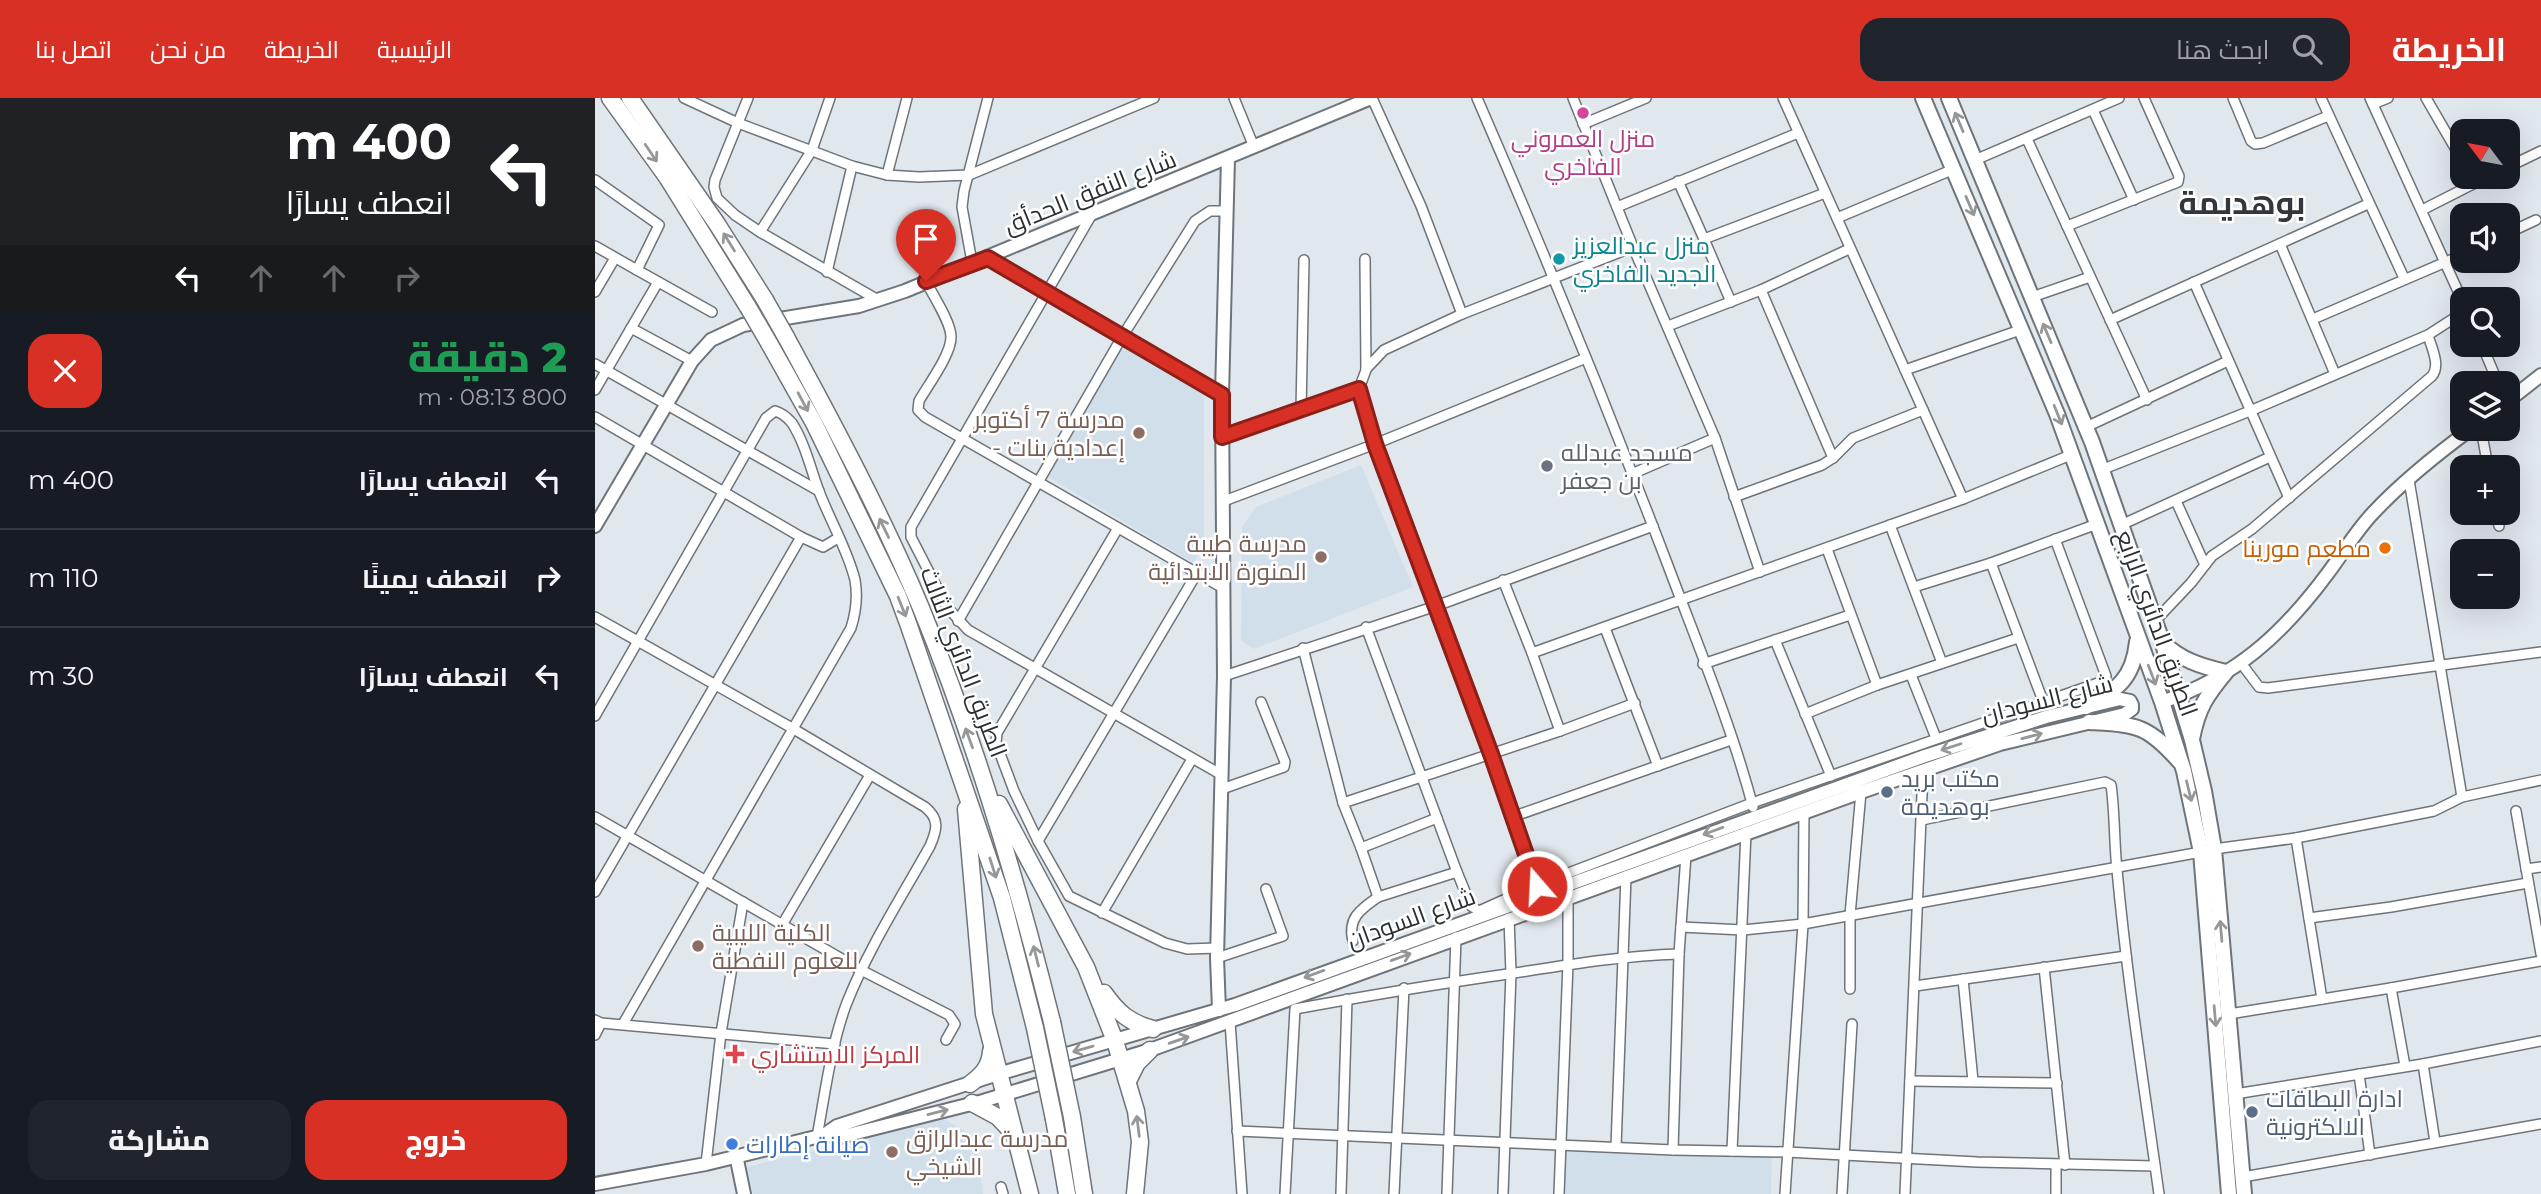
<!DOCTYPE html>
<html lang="ar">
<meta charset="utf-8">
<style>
:root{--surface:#171b24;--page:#20242c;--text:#f1f3f6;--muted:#9ea1a6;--line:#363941;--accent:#d93025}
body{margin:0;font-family:Montserrat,Cairo,sans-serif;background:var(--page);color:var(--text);direction:rtl;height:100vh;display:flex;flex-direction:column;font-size:26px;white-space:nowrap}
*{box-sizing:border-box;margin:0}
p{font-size:23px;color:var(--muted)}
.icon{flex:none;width:38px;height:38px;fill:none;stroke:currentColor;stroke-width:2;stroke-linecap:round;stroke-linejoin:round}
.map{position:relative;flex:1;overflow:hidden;direction:ltr}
.panel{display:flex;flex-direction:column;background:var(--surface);width:595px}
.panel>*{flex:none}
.guide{background:#202124;color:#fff;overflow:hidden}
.needle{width:46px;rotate:302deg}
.buttons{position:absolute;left:1855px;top:21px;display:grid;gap:14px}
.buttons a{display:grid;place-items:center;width:70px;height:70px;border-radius:14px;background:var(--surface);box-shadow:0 7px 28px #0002;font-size:35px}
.pin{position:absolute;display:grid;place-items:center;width:60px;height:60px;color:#fff;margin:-72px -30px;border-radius:50% 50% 50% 0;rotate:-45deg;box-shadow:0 0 7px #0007}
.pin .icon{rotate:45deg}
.me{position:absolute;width:77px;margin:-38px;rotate:341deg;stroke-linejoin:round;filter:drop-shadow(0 0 5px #0008)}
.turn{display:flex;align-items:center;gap:24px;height:147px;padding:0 28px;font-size:32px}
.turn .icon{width:91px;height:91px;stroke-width:2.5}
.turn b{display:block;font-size:49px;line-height:60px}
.lanes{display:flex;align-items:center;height:66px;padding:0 28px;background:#0003;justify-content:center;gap:35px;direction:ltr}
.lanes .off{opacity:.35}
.round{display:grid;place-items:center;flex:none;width:74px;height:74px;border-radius:21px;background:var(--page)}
.head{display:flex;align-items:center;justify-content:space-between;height:119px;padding:0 28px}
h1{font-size:42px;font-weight:800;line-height:52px;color:#1e9e55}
.action{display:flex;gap:14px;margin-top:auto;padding:14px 28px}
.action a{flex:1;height:80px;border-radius:21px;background:var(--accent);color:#fff;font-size:28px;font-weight:800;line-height:80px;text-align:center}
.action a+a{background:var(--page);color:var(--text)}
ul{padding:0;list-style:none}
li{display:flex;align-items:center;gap:21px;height:98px;padding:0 28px;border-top:2px solid var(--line)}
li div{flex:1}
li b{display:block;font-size:26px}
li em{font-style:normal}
header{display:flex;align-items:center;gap:42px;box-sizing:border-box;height:98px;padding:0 35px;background:var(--accent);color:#fff}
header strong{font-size:33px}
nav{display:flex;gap:38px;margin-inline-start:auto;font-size:24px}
.search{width:490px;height:63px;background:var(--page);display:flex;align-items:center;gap:18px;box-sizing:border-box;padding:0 24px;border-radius:21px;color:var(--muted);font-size:26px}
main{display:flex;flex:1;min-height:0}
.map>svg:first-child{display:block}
.built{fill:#d1dfeb}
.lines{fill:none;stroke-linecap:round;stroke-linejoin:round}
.street-casing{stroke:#6e747a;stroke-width:12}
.secondary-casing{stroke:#6e747a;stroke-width:16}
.primary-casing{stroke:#6e747a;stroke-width:18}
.highway-casing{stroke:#6e747a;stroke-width:19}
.street{stroke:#fff;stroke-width:9}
.secondary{stroke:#fff;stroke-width:12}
.primary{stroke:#fff;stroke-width:14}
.highway{stroke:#fff;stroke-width:16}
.highway-bridge-casing{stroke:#6e747a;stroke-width:19;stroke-linecap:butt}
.highway-bridge{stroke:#fff;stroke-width:16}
.oneway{stroke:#969798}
.route-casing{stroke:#8d1f18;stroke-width:18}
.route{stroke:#d93025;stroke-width:12}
.hotel-dot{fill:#d1479c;stroke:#fff;stroke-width:2.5}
.culture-dot{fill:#0f9aa8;stroke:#fff;stroke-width:2.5}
.education-dot{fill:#8d6e63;stroke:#fff;stroke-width:2.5}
.worship-dot{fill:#6b7280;stroke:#fff;stroke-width:2.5}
.food-dot{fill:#e8710a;stroke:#fff;stroke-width:2.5}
.service-dot{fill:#5c6f8a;stroke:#fff;stroke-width:2.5}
.health-dot{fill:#e0444e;stroke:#fff;stroke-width:2.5}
.shop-dot{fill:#3f7fe0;stroke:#fff;stroke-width:2.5}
.labels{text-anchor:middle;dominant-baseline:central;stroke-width:5;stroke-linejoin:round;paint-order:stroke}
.hotel-label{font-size:24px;fill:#b23c85;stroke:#fff}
.street-label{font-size:24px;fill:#2c2f31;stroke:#fff}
.culture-label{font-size:24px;fill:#0d838f;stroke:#fff;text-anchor:start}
.education-label{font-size:24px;fill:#785e54;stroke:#fff;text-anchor:end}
.worship-label{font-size:24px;fill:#5b616d;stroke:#fff;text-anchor:start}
.food-label{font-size:24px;fill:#c56008;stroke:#fff;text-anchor:end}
.service-label{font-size:24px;fill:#4e5e75;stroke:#fff;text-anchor:start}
.health-label{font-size:24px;fill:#be3a42;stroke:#fff;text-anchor:start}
.shop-label{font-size:24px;fill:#366cbe;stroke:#fff;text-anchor:start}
.district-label{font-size:32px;font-weight:bold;fill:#31373c;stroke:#fff}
</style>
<header>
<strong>الخريطة</strong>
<div class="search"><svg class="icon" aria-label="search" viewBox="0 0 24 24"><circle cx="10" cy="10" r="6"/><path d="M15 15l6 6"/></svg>ابحث هنا</div>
<nav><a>الرئيسية</a><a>الخريطة</a><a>من نحن</a><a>اتصل بنا</a></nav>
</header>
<main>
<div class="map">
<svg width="1946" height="1096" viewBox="0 0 1946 1096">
<rect width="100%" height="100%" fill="#e0e7ed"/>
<g class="built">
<polygon points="528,247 609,291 609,445 599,465 453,379"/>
<polygon points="766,367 818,489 659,551 646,543 647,429 661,409"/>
<polygon points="349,1021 381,1040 388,1096 158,1096 152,1069"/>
<polygon points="970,1049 1177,1056 1176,1096 969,1096"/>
</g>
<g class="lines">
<g class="street-casing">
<g id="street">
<polyline points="89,0 143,25 257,68 292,77 324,79 374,77 559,0"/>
<polyline points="153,0 120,82 119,89 122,100 140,117 165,134 283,202"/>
<polyline points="639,0 659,49"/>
<polyline points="777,0 826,108 867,216"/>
<path d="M882,0C949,154 1012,308 1072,465C1102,545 1136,626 1158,709"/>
<polyline points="978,0 1038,149 1120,340 1165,474"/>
<polyline points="1188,0 1368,401"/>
<polyline points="1638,0 1656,43 1660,46 1668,45 1733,18"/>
<polyline points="1726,0 1809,180"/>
<polyline points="1775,0 1867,202"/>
<polyline points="1831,0 1867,62"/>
<polyline points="1778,6 1793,0"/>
<polyline points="1498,12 1539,102"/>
<polyline points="988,26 1051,0"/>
<polyline points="1432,41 1552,302"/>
<polyline points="1380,62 1524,0"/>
<polyline points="1913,69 1946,53"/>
<polyline points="292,77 312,0"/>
<polyline points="0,82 64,127 42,172 117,214"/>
<polyline points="1083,83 1109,141 1230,95"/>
<polyline points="1022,109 1203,35"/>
<polyline points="1827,112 1892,79"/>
<polyline points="497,116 316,429 316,439 352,509 373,532 627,677"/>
<polyline points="1242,120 1359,71"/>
<polyline points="1472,128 1583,84 1584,78 1549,0"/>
<polyline points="165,134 217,52 235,0"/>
<polyline points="1913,135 1941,122"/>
<polyline points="1109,141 1136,204"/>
<polyline points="1685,146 1740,276"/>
<polyline points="0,148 42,172"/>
<polyline points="393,160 627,297"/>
<polyline points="770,161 771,272 764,291 780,346 815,437 943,791"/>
<polyline points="377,164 367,109 369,93 393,0"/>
<polyline points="232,174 257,68"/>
<path d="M331,183C338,198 356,224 356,239C356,257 333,287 324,303L323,312L330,319L628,490"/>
<polyline points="1599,184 1694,400"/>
<polyline points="1166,192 1238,360"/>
<polyline points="0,194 20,160"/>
<polyline points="1437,199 1495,179"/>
<polyline points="1718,221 1867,157"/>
<polyline points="1515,222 1773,106"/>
<polyline points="1073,228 1166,192 1254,151"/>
<polyline points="36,230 97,263"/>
<polyline points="1887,247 1903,285"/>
<polyline points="0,266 224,393"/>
<polyline points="771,271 789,252 867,216 1038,149"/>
<polyline points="1310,272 1428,231"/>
<polyline points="0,292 63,184"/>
<polyline points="706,313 709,162"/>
<polyline points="0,319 206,439 228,449 243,440"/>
<polyline points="1491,329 1633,263"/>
<polyline points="1886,331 1893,369"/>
<polyline points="627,339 764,291"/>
<polyline points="1506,372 1655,313 1833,237 1867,215"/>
<polyline points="1039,375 1120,340"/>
<polyline points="1814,382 1867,699"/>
<polyline points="1139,399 1227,367 1238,360 1258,340 1328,312"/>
<polyline points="629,403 780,346 991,260"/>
<polyline points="1581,403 1610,467"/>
<polyline points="1901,415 1904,428"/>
<polyline points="1295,427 1347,565"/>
<polyline points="1526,427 1675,359"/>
<polyline points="523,430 402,635 401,645 419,693 443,743 474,798 570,845 592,851 623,850"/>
<polyline points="1232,451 1282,587"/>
<polyline points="1396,465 1448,603"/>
<polyline points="908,482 937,555 965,633"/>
<polyline points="1319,489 1396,465 1502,426"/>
<path d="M0,519L197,630L330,709C345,721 342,732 335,748C306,800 273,851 251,907C236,948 230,995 222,1039"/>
<polyline points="363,523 527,239 600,123 615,113 631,113"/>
<path d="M1560,523L1596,485L1617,458L1657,431L1837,278C1846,267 1836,249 1833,237"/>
<polyline points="771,529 862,774 876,808 884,813 942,787 1157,705 1506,584 1511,578 1460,441"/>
<polyline points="1010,530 1063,668"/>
<polyline points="1180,542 1236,678"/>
<polyline points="708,550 748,705 766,750"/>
<polyline points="937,555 1368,401 1478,356"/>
<polyline points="1646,565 1664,589 1673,590 1946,554"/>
<polyline points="1108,566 1255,517"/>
<polyline points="1316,577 1341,640"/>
<polyline points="629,578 841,508 1058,428"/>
<polyline points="1210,616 1282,587 1423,540"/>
<path d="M0,618L171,320L180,313C187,315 192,319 197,325C211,347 216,373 225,396C236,424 253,453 260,482C263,499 261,514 256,530L28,926"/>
<polyline points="627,691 689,669 690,664 666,604"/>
<polyline points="748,705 965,633 1040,605"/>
<polyline points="1921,713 1946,856"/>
<polyline points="0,719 266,872 354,917 360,926 351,942"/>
<polyline points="917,719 1136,642"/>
<polyline points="842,720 766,750 783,799 862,774"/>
<path d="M1327,722L1510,684L1516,687C1520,715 1519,744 1522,772C1532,881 1549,988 1564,1096"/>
<polyline points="1701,740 1727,901"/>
<polyline points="443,743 602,475"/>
<polyline points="1619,751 1701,740 1839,713 1867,699 1946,682"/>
<polyline points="1931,771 1946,769"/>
<polyline points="0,794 206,439"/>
<polyline points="507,815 597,661"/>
<polyline points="1714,820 1796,809 1933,785"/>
<polyline points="187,827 275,677"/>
<polyline points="1086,829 1148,832 1208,826 1606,754"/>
<path d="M758,843C752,820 766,811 783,799"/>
<polyline points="622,860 688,838 671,791"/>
<polyline points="1449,869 1470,1067"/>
<polyline points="1368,881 1378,983"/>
<polyline points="1320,888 1531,858"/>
<polyline points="1796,890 1810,968"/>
<polyline points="1255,891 1255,817 1266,694"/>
<polyline points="1634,916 1796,890 1946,863"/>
<polyline points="0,922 6,925 240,946"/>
<polyline points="635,924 647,1096"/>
<polyline points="0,937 6,925"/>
<polyline points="1828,966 1840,1044"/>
<polyline points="1764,976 1775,1057"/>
<polyline points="1315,983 1462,985"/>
<polyline points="1640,996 1828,966 1946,943"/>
<polyline points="642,1033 1078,1052 1192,1054 1382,1064 1560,1068"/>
<polyline points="1021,1049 1031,778"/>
<polyline points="1078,1052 1084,856 1091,757"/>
<polyline points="1137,1053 1151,734"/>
<polyline points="111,1066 126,935 148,804"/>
<polyline points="1461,1067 1461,1096"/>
<polyline points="1648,1079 1946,1026"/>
<polyline points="406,1089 408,1096"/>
<path d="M690,1096L700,911C771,898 842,886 913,876C972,867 1024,858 1084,856"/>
<polyline points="746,1096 752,901"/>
<polyline points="799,1096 809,890"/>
<polyline points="852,1096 861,839"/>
<polyline points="908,1096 916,875 914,820"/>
<polyline points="964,1096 973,865 973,799"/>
<polyline points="1190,1096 1208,826 1209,714"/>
<polyline points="1247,1096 1257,926"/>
<polyline points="1310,1096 1328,673"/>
</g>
</g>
<g class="secondary-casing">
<g id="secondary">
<polyline points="1913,303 1946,277"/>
<polyline points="0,428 97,263 116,242 148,227 264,208 310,193 776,0"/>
<path d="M1567,604C1642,578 1687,537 1733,475C1748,455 1761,433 1778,415C1807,384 1842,356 1876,331"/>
<polyline points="624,912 622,860 629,578 627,297 633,60"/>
<polyline points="141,1057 149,1096"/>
<polyline points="0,1086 111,1066 229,1037 245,1039 388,1003 555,952 1266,694 1405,646 1530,616 1537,611 1537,607 1535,603 1525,601 1451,619 1330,658 640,907 403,976 242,1028 229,1037"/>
</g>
</g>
<g class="primary-casing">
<g id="primary">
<polyline points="1328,0 1462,316 1567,604 1589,673 1606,754 1634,1096"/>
<polyline points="1354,0 1497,344 1567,543 1597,642 1609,693 1619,751 1649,1096"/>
<path d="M1567,544C1586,562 1605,568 1631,574C1611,598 1603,610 1597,641"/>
<path d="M1491,609C1522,591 1538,582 1542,544"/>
<path d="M1494,624C1542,627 1551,626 1584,663"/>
</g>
</g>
<g class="highway-casing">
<g id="highway">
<polyline points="15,0 72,79 153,209"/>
<polyline points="35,0 122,126 170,202"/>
<path d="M191,239C239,327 287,417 326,510C381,644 422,783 457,924"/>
<polyline points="174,245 219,325 303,498 314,528 407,800 440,930"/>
<polyline points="404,706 491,869 520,943 541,1013 545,1044 540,1096"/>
<polyline points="371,711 389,916 435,1096"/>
<path d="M509,895C523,915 535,925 558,931"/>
<polyline points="533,983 542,965 555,952"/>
<path d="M375,986C387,977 395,969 396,953"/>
<polyline points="377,1005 403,1019 417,1034"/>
<polyline points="477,1019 489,1096"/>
<polyline points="459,1021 472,1096"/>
</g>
</g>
<use href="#street" class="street"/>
<use href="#secondary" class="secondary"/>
<use href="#primary" class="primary"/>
<use href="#highway" class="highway"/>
<g class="highway-bridge-casing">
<g id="highway-bridge">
<polyline points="170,202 191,239"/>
<polyline points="153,209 174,245"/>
<polyline points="457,924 477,1019"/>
<polyline points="440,930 459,1021"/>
</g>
</g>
<use href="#highway-bridge" class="highway-bridge"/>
</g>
<defs><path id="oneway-shaft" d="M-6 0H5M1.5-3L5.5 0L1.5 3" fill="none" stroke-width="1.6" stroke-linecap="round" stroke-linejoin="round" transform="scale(1.75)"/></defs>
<g class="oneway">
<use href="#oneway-shaft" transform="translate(1364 24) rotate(-113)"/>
<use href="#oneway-shaft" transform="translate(56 55) rotate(56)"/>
<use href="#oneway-shaft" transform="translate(1375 108) rotate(67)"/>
<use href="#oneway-shaft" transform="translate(134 144) rotate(-122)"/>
<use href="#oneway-shaft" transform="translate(1452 235) rotate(-113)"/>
<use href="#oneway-shaft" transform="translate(208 304) rotate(62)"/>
<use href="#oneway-shaft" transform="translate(1463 317) rotate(68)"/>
<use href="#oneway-shaft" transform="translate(289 430) rotate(-116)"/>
<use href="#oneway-shaft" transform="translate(307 509) rotate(68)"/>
<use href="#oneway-shaft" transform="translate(1557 577) rotate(69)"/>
<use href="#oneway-shaft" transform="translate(1437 638) rotate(-15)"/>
<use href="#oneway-shaft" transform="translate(374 640) rotate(-110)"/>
<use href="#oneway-shaft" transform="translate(1356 649) rotate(162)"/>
<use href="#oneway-shaft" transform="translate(1594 693) rotate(76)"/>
<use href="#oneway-shaft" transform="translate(1118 733) rotate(160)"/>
<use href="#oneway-shaft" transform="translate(398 770) rotate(72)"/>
<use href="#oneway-shaft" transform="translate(1626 833) rotate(-95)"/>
<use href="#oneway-shaft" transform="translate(441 858) rotate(-104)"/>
<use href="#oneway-shaft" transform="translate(806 859) rotate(-20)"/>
<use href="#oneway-shaft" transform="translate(719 876) rotate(160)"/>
<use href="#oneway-shaft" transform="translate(1620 918) rotate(85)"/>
<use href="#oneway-shaft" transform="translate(584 942) rotate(-19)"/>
<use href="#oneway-shaft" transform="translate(488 951) rotate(164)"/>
<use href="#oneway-shaft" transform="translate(343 1014) rotate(-14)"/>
<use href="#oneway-shaft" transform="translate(543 1028) rotate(-97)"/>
</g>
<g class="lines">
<g class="route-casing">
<polyline id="route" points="331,183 393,160 627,297 627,339 764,291 780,346 896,656 942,788"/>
</g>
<use href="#route" class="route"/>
</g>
<circle class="hotel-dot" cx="988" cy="15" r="7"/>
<circle class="culture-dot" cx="964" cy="161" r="7"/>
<g class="education-dot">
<circle cx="544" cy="335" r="7"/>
<circle cx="726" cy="459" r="7"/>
<circle cx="103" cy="848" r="7"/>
<circle cx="297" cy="1054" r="7"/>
</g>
<circle class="worship-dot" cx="952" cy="368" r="7"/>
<circle class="food-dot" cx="1790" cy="450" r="7"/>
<g class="service-dot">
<circle cx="1292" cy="694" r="7"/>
<circle cx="1657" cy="1014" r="7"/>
</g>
<path class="health-dot" d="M136.5 945.5h7v7h7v7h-7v7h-7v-7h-7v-7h7z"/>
<circle class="shop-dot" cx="137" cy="1046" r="7"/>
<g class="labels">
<g class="hotel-label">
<text x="988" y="40">منزل العمروني<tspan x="988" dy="28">الفاخري</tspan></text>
</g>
<g class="street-label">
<text transform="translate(495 94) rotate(-22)">شارع النفق الحدأق</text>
<text transform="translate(1562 525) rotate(70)">الطريق الدائري الرابع</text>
<text transform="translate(369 564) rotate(69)">الطريق الدائري الثالث</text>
<text transform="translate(1452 601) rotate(-14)">شارع السودان</text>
<text transform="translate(816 820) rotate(-20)">شارع السودان</text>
</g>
<g class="culture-label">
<text x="978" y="147">منزل عبدالعزيز<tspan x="978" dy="28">الجديد الفاخري</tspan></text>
</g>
<g class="education-label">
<text x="530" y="321">مدرسة 7 أكتوبر<tspan x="530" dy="28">- إعدادية بنات</tspan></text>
<text x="712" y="445">مدرسة طيبة<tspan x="712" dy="28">المنورة الابتدائية</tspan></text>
<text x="117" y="834" text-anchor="start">الكلية الليبية<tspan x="117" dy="28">للعلوم النفطية</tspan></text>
<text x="311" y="1040" text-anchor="start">مدرسة عبدالرازق<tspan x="311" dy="28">الشيخي</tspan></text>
</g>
<g class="worship-label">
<text x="966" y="354">مسجد عبدلله<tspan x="966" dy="28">بن جعفر</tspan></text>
</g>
<g class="food-label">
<text x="1776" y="450">مطعم مورينا</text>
</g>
<g class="service-label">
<text x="1306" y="680">مكتب بريد<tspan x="1306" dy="28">بوهديمة</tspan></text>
<text x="1671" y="1000">ادارة البطاقات<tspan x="1671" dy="28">الالكترونية</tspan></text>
</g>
<g class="health-label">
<text x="156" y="956">المركز الاستشاري</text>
</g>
<g class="shop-label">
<text x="151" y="1046">صيانة إطارات</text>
</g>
<g class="district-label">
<text x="1647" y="104">بوهديمة</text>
</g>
</g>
</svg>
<div class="buttons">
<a><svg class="needle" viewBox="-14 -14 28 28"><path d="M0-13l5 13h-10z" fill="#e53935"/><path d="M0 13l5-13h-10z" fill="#9ea1a6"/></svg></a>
<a><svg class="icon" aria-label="sound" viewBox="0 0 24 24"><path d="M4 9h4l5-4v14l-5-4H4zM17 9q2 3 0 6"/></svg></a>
<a><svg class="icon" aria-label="search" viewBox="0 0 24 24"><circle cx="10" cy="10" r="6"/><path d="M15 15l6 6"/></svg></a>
<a><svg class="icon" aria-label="layers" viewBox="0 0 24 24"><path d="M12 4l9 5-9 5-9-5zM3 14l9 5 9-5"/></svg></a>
<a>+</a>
<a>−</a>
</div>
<div class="pin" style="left:331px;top:183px;background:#d93025"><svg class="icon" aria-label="arrive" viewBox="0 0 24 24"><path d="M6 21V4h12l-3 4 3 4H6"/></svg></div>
<svg class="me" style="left:942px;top:788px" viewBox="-20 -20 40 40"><circle r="17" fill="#d93025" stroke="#fff" stroke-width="3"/><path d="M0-11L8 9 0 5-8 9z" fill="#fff"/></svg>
</div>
<section class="panel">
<div class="guide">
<div class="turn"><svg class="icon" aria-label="left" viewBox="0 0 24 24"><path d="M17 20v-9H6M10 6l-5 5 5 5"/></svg><div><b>400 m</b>انعطف يسارًا</div></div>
<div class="lanes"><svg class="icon" aria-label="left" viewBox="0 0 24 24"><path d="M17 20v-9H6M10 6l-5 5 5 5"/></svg><svg class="icon off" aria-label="ahead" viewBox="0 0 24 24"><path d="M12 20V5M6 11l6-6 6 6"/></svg><svg class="icon off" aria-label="ahead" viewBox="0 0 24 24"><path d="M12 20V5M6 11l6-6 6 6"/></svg><svg class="icon off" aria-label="right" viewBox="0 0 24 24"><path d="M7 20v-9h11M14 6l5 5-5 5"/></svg></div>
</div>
<div class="head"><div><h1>2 دقيقة</h1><p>800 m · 08:13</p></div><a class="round" style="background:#d93025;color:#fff"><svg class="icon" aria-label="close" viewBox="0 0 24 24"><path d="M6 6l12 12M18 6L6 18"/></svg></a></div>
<ul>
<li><svg class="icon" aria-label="left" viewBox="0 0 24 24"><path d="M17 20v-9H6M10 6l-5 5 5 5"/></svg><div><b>انعطف يسارًا</b></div><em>400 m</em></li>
<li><svg class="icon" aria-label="right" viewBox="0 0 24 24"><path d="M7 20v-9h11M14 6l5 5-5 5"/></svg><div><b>انعطف يمينًا</b></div><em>110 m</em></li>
<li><svg class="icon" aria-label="left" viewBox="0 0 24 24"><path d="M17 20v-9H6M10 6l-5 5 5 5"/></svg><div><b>انعطف يسارًا</b></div><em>30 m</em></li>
</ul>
<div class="action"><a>خروج</a><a>مشاركة</a></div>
</section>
</main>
